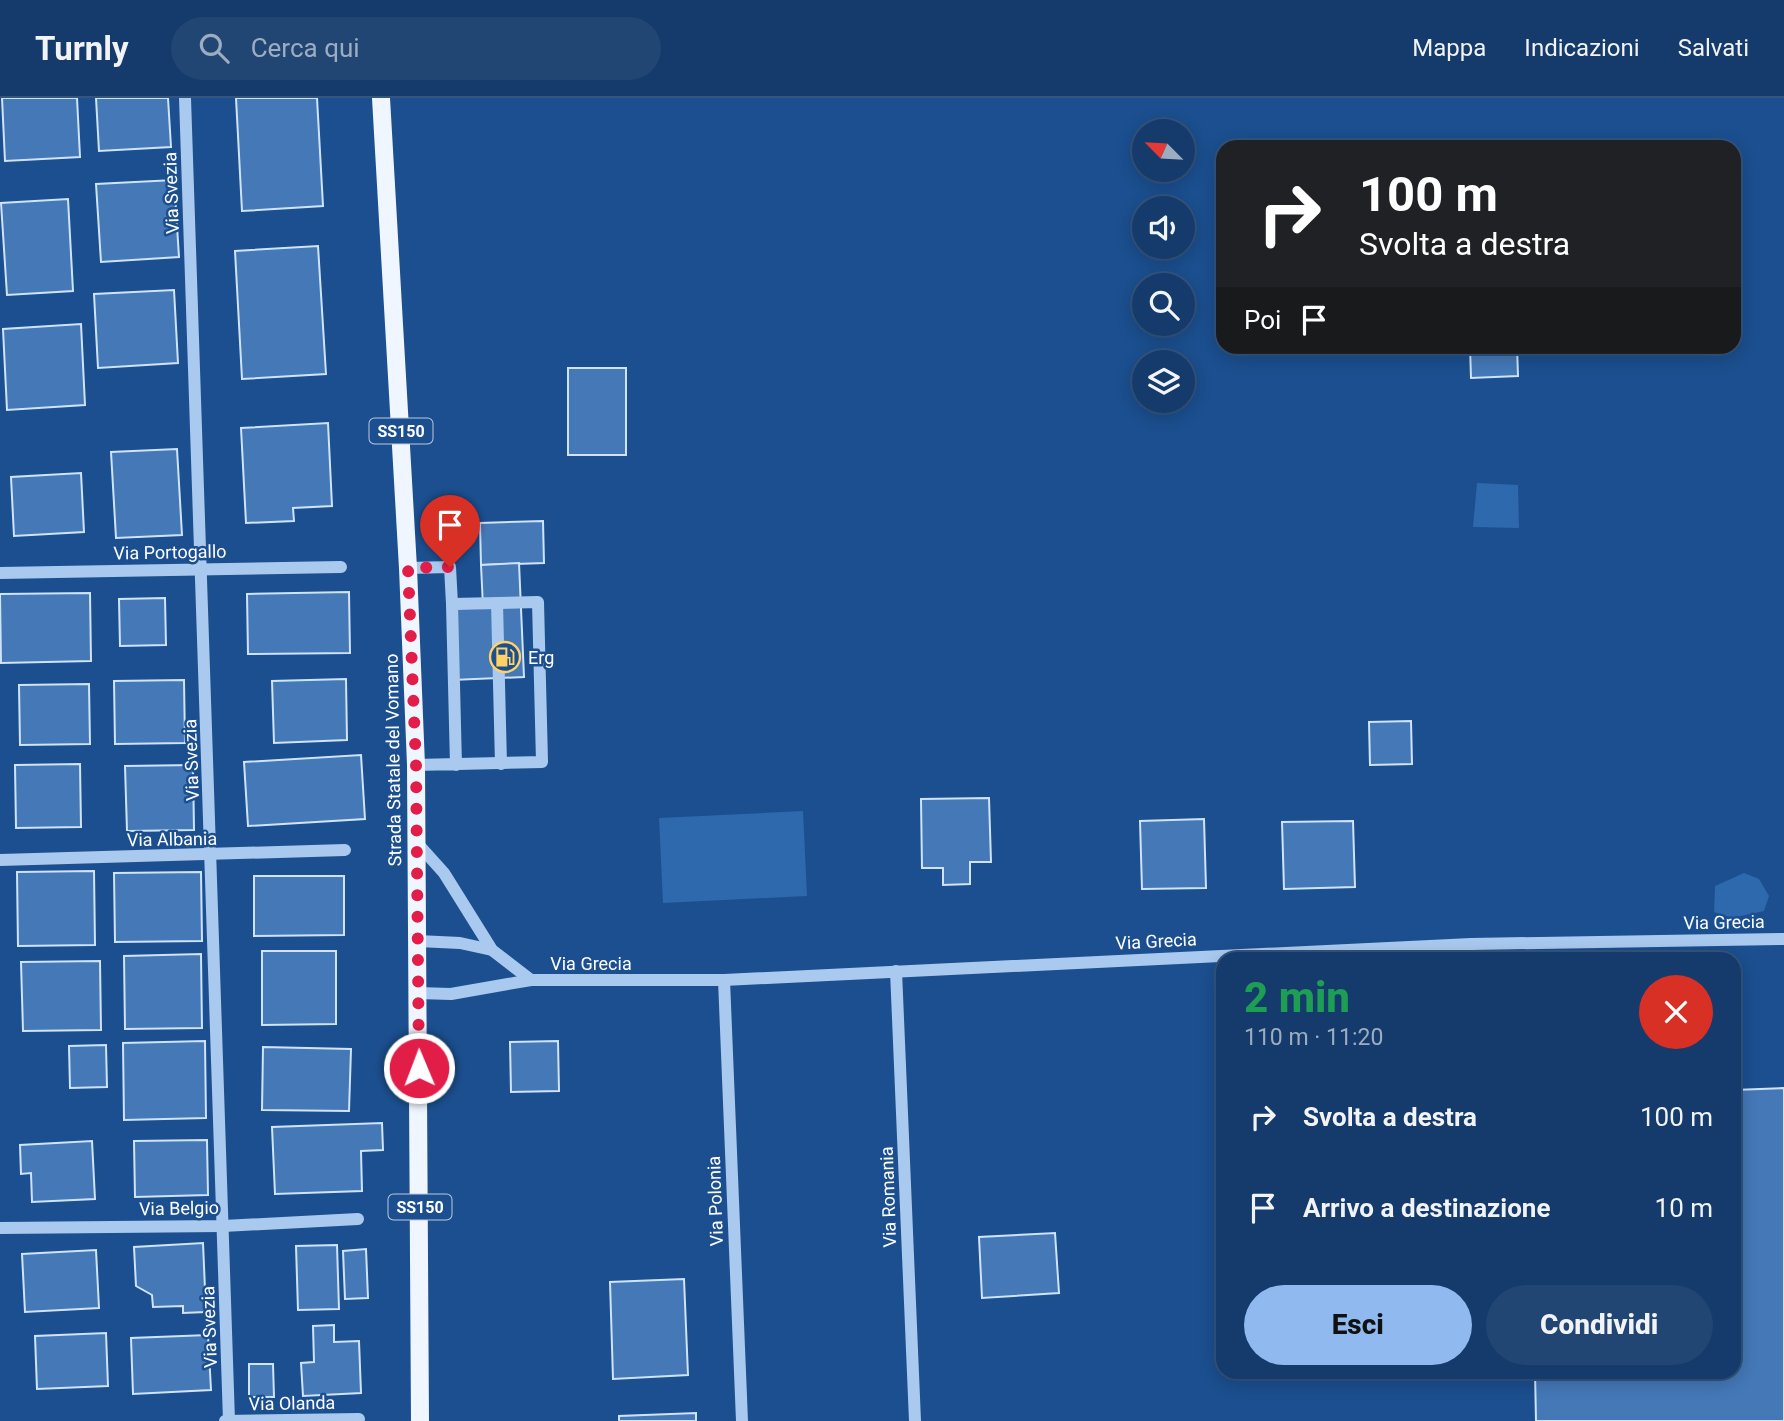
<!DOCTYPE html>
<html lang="it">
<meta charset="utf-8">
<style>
:root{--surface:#143b6b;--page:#214673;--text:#f1f3f6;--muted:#9dadc1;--line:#33557e;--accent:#90b9f0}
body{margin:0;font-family:Roboto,sans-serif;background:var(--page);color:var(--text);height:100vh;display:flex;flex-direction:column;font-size:26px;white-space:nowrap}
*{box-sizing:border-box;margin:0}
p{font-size:23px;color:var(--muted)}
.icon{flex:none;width:38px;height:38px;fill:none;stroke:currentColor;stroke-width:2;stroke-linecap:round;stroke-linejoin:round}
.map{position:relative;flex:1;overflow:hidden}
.drawer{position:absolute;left:1216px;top:854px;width:525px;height:427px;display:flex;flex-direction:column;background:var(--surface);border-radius:21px;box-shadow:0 4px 18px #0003,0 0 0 2px var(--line)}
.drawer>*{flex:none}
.top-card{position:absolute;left:1216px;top:42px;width:525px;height:214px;border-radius:21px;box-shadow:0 4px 18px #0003,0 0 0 2px var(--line);background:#202124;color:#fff;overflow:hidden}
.needle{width:46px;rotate:294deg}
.buttons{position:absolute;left:1132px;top:21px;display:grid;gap:14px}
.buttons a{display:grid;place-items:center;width:63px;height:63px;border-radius:50%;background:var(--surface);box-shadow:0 4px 18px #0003,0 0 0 2px var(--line);font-size:35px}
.pin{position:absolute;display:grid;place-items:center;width:60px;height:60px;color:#fff;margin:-72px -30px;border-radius:50% 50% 50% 0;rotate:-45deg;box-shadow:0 0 7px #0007}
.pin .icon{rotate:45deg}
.me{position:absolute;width:77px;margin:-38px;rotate:359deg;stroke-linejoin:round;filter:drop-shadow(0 0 5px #0008)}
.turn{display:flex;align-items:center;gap:24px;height:147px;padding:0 28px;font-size:32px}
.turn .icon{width:91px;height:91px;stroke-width:2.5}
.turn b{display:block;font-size:49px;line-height:60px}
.then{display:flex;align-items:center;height:66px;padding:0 28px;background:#0003;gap:14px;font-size:26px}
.round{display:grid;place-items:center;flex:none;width:74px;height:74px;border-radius:37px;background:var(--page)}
.headline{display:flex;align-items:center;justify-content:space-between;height:119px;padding:0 28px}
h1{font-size:42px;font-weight:800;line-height:52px;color:#1e9e55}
.action{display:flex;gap:14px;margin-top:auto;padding:14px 28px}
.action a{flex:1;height:80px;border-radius:42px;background:var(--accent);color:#111;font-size:28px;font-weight:800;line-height:80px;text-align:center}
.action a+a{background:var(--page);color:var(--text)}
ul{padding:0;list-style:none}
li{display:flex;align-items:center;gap:21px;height:91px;padding:0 28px}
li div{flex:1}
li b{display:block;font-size:26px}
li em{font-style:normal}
header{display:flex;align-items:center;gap:42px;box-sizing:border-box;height:98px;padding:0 35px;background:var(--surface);border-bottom:2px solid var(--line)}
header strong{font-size:33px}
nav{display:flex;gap:38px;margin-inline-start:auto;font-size:24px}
.search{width:490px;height:63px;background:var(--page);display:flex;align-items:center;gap:18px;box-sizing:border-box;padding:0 24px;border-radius:38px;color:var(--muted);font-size:26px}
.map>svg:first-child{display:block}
.green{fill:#2e69ad}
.building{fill:#4478b7;stroke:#cfe3fa;stroke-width:2}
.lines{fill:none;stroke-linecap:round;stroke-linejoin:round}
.minor{stroke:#a9c9ee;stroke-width:12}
.major{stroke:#f0f6ff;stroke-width:18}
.route{stroke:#e11d48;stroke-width:12;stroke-dasharray:0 21.6}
.labels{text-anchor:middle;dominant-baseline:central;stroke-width:5;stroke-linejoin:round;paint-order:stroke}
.shield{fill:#1b4f8f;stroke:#bbcadd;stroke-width:2}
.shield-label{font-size:16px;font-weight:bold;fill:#fff}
.street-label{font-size:18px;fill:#fff;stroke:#1b4f8f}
.poi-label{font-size:18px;fill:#fff;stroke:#1b4f8f;text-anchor:start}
</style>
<header>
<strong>Turnly</strong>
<div class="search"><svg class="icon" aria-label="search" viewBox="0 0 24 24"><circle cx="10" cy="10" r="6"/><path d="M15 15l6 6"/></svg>Cerca qui</div>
<nav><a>Mappa</a><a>Indicazioni</a><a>Salvati</a></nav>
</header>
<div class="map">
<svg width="1784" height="1323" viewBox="0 0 1784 1323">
<rect width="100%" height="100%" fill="#1b4f8f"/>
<g class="green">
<polygon points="1477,385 1518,387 1519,430 1473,429"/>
<polygon points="803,713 807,798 663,805 659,720"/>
<polygon points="1744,775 1759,781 1769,798 1764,813 1732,820 1714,814 1715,788"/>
</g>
<g class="building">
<polygon points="2,0 77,0 80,59 5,63"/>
<polygon points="96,0 168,0 171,49 99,53"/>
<polygon points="236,0 317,0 323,108 242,113"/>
<polygon points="174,82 179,159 101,164 96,86"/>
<polygon points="68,101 73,193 7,197 1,105"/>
<polygon points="318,148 326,276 242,281 235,153"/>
<polygon points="174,192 178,265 98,270 94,196"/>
<polygon points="81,226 85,307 7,312 3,231"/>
<polygon points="1470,248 1517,248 1518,278 1471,280"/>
<rect x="568" y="270" width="58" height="87"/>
<polygon points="328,325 332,408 293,410 294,423 246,425 241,330"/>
<polygon points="177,351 182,437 116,440 111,354"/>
<polygon points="81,375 84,434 14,438 11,379"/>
<polygon points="543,423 544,465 481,467 480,425"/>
<polygon points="519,465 524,579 452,582 450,511 483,509 481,467"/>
<polygon points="349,494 350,555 248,556 247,496"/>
<polygon points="90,495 91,563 1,565 0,496"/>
<polygon points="165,500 166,547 120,548 119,501"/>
<polygon points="346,581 347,642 274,645 272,583"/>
<polygon points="184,582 185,645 115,646 114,583"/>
<polygon points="89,586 90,646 20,647 19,587"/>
<polygon points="1411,623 1412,666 1370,667 1369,624"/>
<polygon points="361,657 365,721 248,728 244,664"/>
<polygon points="80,666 81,729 16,730 15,667"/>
<polygon points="193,667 194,732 127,733 125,668"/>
<polygon points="989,700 991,764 970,764 970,786 943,787 943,770 922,770 921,701"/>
<polygon points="1204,721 1206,790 1142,791 1140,723"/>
<polygon points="1353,723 1355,789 1284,791 1282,724"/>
<polygon points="94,773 95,847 18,848 17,774"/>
<polygon points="201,774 202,843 115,844 114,775"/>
<polygon points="254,778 344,778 344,837 254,838"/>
<polygon points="262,853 336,853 336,926 262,927"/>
<polygon points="201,856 202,930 125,931 124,858"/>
<polygon points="100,863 101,932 23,933 21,864"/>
<polygon points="205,943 206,1020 124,1022 123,945"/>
<polygon points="558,943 559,993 511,994 510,944"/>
<polygon points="106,947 107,989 70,990 69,948"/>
<polygon points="263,949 351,951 349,1013 262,1012"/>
<polygon points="1784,990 1784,1323 1536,1323 1535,1274 1734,1274 1734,992"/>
<polygon points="382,1025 383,1052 361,1053 362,1093 275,1096 272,1029"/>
<polygon points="207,1042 208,1097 135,1099 134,1043"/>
<polygon points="92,1043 95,1101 32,1104 31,1075 21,1076 20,1047"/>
<polygon points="1055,1135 1059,1195 982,1200 979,1139"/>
<polygon points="203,1145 206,1214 183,1215 183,1208 153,1209 152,1197 136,1188 134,1149"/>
<polygon points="337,1147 339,1211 298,1212 296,1148"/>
<polygon points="366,1151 368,1200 345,1201 343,1153"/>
<polygon points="96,1152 99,1210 25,1214 22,1156"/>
<polygon points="684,1181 688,1277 613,1281 610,1184"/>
<polygon points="334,1227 334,1244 359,1243 361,1295 303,1298 301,1265 314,1264 313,1228"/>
<polygon points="106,1235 108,1288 37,1291 35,1238"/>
<polygon points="208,1237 211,1292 133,1296 131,1240"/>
<polygon points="249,1266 273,1266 274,1299 249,1299"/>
<polygon points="696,1315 696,1323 619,1323 619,1318"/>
</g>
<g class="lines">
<g class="minor">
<polyline points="185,0 229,1323"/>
<polyline points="408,470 450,469 452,506"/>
<polyline points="0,475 341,469"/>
<polyline points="497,505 501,666"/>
<polyline points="416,667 542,664 538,504 452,506 456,667"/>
<polyline points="417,745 444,775 492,852 531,882"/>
<polyline points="0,762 345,752"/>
<polyline points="418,843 460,845 492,852"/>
<polyline points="896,873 915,1323"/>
<polyline points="724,882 742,1323"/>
<polyline points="418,895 451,896 531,882 724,882 1471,846 1784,841"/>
<polyline points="0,1130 223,1128 358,1121"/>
<polyline points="225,1323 359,1321"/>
</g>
<polyline class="major" points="381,0 408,470 416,667 420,1323"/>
</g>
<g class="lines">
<polyline class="route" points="419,970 416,667 408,470 450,469"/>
</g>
<defs>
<g id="fuel-ring" transform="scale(1.575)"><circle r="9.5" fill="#1b4f8f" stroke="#ffd166" stroke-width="1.5"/><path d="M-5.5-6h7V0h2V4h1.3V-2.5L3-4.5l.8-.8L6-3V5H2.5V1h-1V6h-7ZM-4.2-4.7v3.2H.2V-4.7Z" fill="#ffd166"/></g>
</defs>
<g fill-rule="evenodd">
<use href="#fuel-ring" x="505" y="559"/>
</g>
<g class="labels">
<g class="shield">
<rect x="369.5" y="320.5" width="63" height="25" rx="5"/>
<rect x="388.5" y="1096.5" width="63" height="25" rx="5"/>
</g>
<g class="shield-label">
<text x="401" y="333">SS150</text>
<text x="420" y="1109">SS150</text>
</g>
<g class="street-label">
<text transform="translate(171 95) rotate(-92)">Via Svezia</text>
<text transform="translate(170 454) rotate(-1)">Via Portogallo</text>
<text transform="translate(191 662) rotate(-92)">Via Svezia</text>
<text transform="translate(393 662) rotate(-91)">Strada Statale del Vomano</text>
<text transform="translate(172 741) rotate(-1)">Via Albania</text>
<text transform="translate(1724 824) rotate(-1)">Via Grecia</text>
<text transform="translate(1156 843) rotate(-3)">Via Grecia</text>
<text x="591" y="865">Via Grecia</text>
<text transform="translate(888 1099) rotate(-92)">Via Romania</text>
<text transform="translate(715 1103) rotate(-92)">Via Polonia</text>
<text transform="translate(179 1110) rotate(-1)">Via Belgio</text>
<text transform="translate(209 1229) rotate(-92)">Via Svezia</text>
<text transform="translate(292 1305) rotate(-1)">Via Olanda</text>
</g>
<g class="poi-label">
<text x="528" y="559">Erg</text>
</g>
</g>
</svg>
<div class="buttons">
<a><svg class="needle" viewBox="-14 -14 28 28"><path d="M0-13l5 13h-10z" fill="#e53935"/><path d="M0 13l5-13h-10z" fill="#9dadc1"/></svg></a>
<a><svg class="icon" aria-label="sound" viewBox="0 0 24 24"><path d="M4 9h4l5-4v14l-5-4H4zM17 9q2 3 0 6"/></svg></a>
<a><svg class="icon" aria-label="search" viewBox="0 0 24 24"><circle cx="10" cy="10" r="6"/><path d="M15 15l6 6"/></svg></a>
<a><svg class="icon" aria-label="layers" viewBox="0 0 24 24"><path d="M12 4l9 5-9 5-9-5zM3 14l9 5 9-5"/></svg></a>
</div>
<div class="pin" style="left:450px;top:469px;background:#d93025"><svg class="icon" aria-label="arrive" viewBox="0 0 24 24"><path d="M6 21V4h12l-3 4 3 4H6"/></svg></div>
<svg class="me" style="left:419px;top:970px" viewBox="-20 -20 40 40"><circle r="17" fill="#e11d48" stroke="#fff" stroke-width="3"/><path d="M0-11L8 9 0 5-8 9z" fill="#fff"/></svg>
<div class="top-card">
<div class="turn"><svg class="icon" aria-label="right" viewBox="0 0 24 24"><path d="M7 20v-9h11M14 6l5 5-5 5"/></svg><div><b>100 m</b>Svolta a destra</div></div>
<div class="then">Poi<svg class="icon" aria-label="arrive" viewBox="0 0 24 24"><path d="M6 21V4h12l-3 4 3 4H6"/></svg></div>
</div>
<section class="drawer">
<div class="headline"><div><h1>2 min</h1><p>110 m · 11:20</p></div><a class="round" style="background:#d93025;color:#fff"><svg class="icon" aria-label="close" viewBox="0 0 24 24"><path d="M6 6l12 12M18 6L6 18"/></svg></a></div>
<ul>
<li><svg class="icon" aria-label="right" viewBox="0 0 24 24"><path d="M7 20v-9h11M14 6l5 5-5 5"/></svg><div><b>Svolta a destra</b></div><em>100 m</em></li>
<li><svg class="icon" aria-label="arrive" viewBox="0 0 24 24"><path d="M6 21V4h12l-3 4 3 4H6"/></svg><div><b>Arrivo a destinazione</b></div><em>10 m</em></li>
</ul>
<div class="action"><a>Esci</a><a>Condividi</a></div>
</section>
</div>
